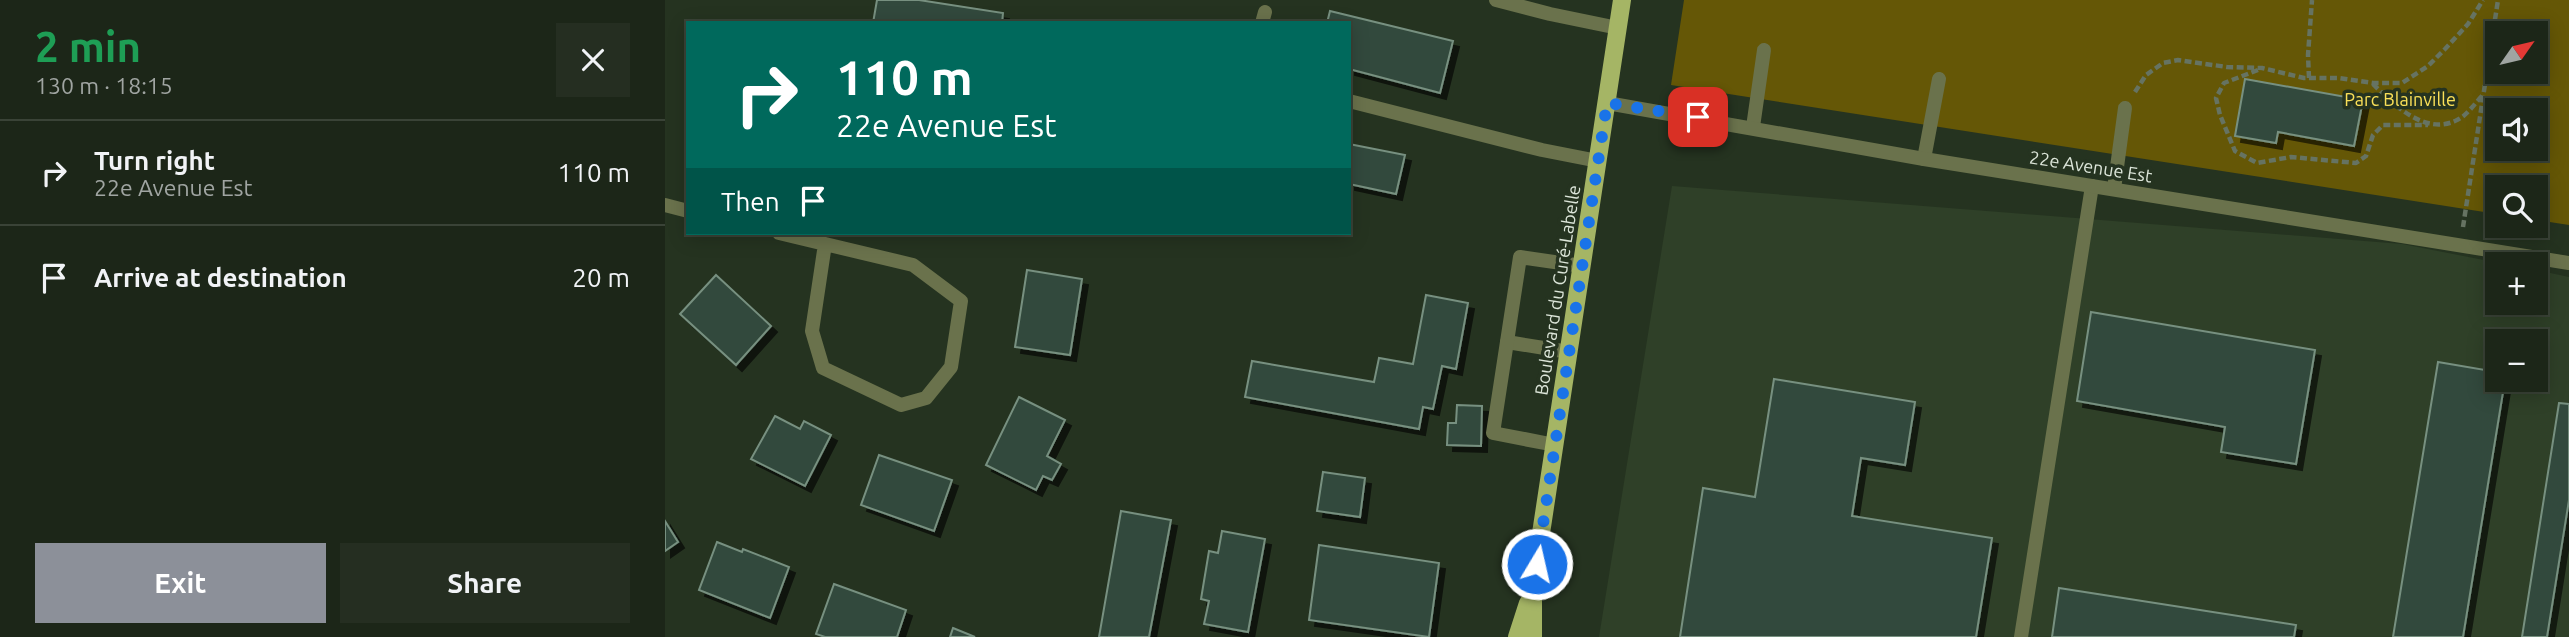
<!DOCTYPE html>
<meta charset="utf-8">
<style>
:root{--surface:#1c2618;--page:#252e21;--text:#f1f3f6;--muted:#a0a5a2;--line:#3a4337;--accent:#8c9099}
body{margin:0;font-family:Ubuntu,sans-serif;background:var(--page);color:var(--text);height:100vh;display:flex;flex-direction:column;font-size:26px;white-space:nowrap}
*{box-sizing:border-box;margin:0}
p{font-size:23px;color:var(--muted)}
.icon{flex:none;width:38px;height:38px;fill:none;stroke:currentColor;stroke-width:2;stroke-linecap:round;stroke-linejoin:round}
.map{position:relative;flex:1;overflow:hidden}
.side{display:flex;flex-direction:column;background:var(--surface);width:665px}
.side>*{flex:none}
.hud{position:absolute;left:21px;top:21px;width:665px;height:214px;border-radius:0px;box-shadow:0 4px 18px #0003,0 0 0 2px var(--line);background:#00695c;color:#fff;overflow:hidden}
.needle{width:46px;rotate:56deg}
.fabs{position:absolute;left:1820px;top:21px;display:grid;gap:14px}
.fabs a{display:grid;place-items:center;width:63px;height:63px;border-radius:0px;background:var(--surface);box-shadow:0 4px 18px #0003,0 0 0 2px var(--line);font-size:35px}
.pin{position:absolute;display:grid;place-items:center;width:60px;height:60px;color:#fff;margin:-30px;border-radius:14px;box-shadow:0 4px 10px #0006}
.me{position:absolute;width:77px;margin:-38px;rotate:9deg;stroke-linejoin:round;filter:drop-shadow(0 0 5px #0008)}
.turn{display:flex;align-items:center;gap:24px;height:147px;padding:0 35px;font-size:32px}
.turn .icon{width:91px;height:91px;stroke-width:2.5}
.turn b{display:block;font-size:49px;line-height:60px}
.then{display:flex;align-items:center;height:66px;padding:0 35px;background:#0003;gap:14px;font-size:26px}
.round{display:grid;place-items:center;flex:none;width:74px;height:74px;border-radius:0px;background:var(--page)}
.headline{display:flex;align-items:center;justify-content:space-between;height:119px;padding:0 35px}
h1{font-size:42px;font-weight:700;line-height:52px;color:#1e9e55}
.button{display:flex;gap:14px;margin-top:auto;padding:14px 35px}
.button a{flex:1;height:80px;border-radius:0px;background:var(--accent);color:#fff;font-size:28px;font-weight:700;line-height:80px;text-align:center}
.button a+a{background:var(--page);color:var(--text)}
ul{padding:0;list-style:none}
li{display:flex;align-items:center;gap:21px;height:105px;padding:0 35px;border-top:2px solid var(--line)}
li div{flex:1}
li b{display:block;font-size:26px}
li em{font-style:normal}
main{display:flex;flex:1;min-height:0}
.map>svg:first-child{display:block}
.built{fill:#2f4028;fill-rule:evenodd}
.green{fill:#655706;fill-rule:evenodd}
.building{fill:#334a3c;stroke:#779080;stroke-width:2;filter:url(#shadow)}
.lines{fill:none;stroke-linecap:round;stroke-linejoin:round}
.path{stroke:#667362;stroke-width:4.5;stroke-dasharray:7 3.5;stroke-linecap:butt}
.service{stroke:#6a724c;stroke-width:14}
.minor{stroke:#6a724c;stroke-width:14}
.primary{stroke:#a5b565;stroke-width:18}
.route{stroke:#1a73e8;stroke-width:12;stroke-dasharray:0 21.6}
.labels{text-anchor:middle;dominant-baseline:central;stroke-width:7;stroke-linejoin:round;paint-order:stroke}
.park-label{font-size:18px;fill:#fae058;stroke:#253320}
.street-label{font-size:18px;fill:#dce5d9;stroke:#253320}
</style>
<main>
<section class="side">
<div class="headline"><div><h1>2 min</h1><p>130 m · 18:15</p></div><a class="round"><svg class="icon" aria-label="close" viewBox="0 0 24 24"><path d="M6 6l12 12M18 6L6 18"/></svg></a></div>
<ul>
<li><svg class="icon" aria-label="right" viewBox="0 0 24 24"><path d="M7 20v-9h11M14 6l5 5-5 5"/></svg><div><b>Turn right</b><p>22e Avenue Est</p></div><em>110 m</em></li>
<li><svg class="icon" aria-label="arrive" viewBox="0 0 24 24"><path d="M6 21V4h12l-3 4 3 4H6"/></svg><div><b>Arrive at destination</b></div><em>20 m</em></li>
</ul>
<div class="button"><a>Exit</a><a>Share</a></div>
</section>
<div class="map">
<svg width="1904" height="637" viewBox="0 0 1904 637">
<defs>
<filter id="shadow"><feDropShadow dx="6" dy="6" stdDeviation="0" flood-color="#0009"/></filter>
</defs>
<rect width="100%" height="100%" fill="#253320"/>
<path class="built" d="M1007,186L1737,244L1839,264H1832V303H1871V270L1904,277V637H934ZM1832,341H1871V380H1832Z"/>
<path class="green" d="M1019,0H1904V225L1871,220V187H1832V214L1006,85ZM1832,33H1871V72H1832ZM1832,110H1871V149H1832Z"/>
<g class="building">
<polygon points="212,0 254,0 338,13 337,23 208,23"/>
<polygon points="665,11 788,41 775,93 684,69 684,23 662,23"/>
<polygon points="1580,79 1698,100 1689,146 1613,132 1611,143 1570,136"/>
<polygon points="684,144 740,155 731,194 684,184"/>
<polygon points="362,270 417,279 405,355 350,347"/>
<polygon points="51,275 106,326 71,365 15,314"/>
<polygon points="761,295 803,303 791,369 777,366 768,409 758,407 754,429 580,397 587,361 709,382 714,358 748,364"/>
<polygon points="1426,312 1650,350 1631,464 1556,452 1560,427 1412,401"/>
<polygon points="1773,362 1832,372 1832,380 1840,380 1798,637 1728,637"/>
<polygon points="1109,379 1250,402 1240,465 1196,458 1187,516 1327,538 1311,637 1015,637 1038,488 1090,497"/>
<polygon points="354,397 400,420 382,456 396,464 387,480 378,476 371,490 321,465"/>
<polygon points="1894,403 1904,404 1904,500 1882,637 1857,637"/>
<polygon points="792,405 817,406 816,446 782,445 783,423 791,423"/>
<polygon points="110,416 135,429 139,421 166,435 140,486 86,459"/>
<polygon points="214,455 287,480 269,531 196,505"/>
<polygon points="658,472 700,478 695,517 652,511"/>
<polygon points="456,511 506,520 484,637 434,637"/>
<polygon points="0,521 13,542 0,551"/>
<polygon points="557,531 600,539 583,632 539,624 544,601 536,599 544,551 553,553"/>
<polygon points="52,542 77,552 78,549 124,567 105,618 34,590"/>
<polygon points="654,545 774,563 764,637 644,620"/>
<polygon points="169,584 241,610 232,637 160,637 151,634"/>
<polygon points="1394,588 1631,625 1629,637 1387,637"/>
<polygon points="288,628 310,637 285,637"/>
</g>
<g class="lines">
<g class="path">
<polyline points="1593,70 1559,83 1551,98 1555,115 1570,151 1592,163 1626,157 1691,163 1701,156 1708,135 1718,125 1763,125"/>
<polyline points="1644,78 1643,55 1647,0"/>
<path d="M1708,84C1728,104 1759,135 1790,121C1801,117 1810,103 1818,95"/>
<polyline points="1470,92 1481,75 1498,63 1513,60 1562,67 1597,68 1639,78 1674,78 1708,83 1737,83 1763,66 1780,49 1803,24 1818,0"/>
<polyline points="1798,227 1833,0"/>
</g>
<g class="service">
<polyline points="831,0 885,14 953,28"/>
<polyline points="597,23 600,12"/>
<polyline points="684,101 877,150 933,161"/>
<polyline points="1088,127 1099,50"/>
<polyline points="1259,159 1274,79"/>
<polyline points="1449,189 1460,108"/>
<polyline points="842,342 904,352"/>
<polyline points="890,445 828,433 855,257 917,266"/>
<polyline points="1356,637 1427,186"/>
</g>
<g class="minor">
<polyline points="942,103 1259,159 1904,263"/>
<polyline points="0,205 23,211"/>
<polyline points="114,233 248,265 296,301 286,367 261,398 236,405 158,368 147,331 160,244"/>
</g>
<g class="primary">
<polyline points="852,637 863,603"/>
<polyline points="868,637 868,586 957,0"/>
</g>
</g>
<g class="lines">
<polyline class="route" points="872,564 942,103 1033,117"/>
</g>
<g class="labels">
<g class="park-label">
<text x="1735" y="99">Parc Blainville</text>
</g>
<g class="street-label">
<text transform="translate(1426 166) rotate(9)">22e Avenue Est</text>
<text transform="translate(892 290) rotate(-81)">Boulevard du Curé-Labelle</text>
</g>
</g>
</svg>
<div class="fabs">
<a><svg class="needle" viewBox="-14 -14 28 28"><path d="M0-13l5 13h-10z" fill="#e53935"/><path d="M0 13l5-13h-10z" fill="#a0a5a2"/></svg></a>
<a><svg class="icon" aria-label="sound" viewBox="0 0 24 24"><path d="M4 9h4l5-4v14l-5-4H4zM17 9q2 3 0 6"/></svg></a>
<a><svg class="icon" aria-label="search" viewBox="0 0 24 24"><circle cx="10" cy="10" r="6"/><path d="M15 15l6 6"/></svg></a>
<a>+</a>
<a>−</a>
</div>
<div class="pin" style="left:1033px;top:117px;background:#d93025"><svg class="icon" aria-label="arrive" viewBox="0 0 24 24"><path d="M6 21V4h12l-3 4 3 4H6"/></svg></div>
<svg class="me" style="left:872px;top:564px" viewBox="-20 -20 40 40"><circle r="17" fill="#1a73e8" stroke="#fff" stroke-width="3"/><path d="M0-11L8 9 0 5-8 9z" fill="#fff"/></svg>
<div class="hud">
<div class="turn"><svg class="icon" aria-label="right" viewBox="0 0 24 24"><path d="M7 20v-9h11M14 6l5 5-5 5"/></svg><div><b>110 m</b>22e Avenue Est</div></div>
<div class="then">Then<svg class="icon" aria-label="arrive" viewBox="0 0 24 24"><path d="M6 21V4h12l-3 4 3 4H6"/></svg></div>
</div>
</div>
</main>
